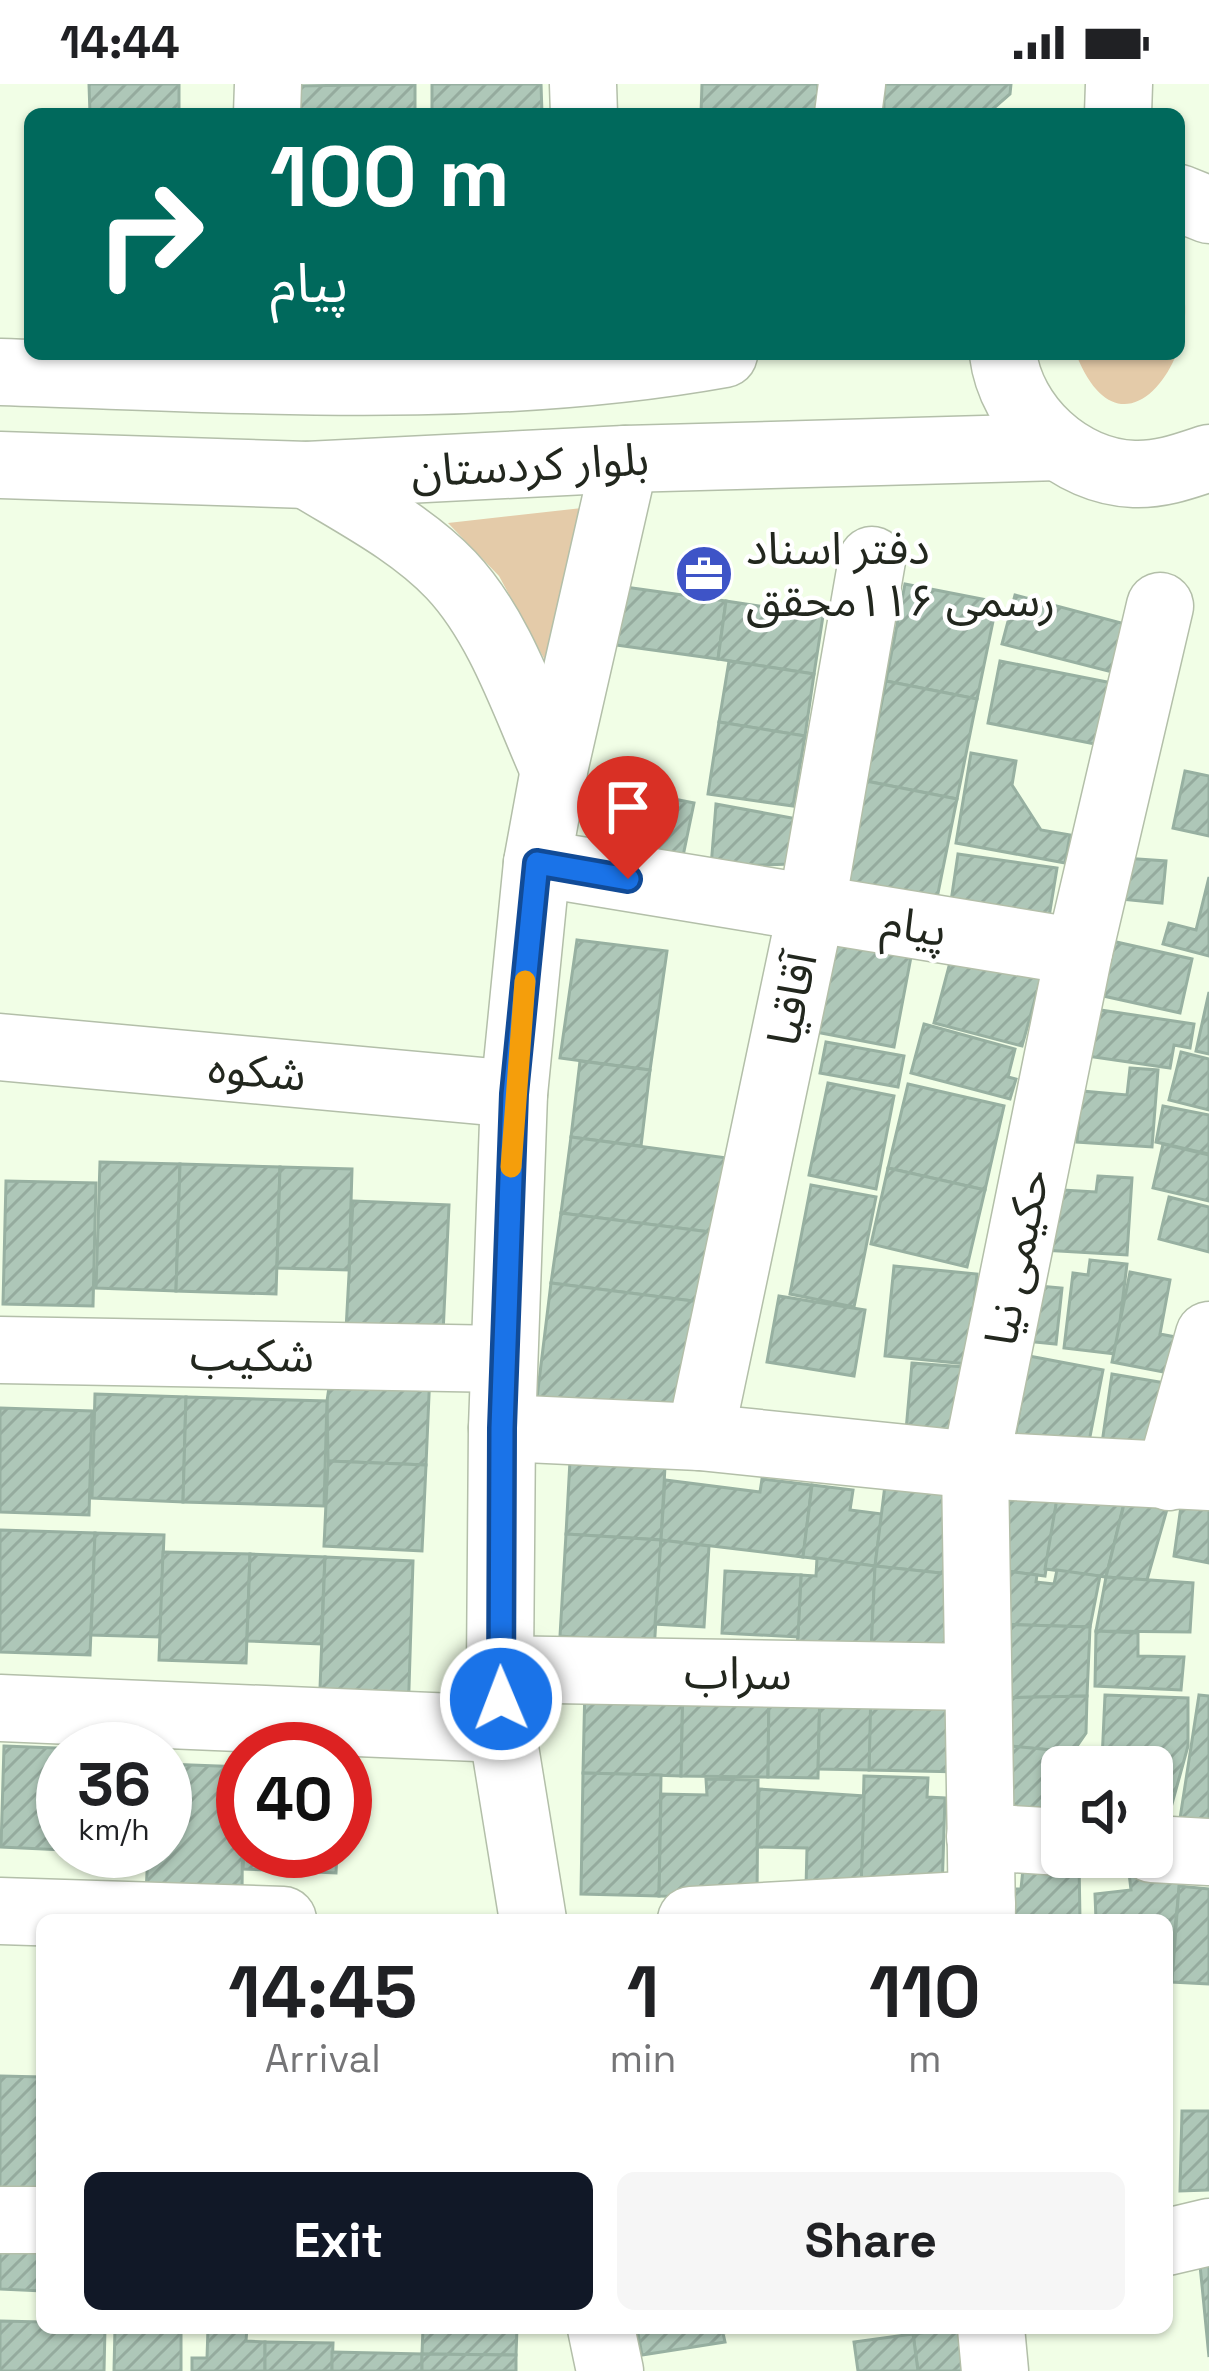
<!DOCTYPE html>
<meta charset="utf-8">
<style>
:root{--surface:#fff;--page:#f6f6f6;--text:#202124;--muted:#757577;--accent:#111827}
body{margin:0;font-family:"Space Grotesk","Noto Sans Arabic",sans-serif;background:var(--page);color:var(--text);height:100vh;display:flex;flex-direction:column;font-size:45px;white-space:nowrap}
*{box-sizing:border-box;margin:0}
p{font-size:39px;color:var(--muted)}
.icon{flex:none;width:66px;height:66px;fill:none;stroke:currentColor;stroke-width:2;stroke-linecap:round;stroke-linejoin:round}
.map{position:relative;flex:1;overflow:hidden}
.side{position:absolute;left:36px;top:1830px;width:1137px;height:420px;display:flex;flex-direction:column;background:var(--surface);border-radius:18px;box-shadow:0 3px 9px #0004}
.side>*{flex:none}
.top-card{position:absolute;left:24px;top:24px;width:1161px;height:252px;border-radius:18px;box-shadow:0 3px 9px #0004;background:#00695c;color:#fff;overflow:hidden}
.fabs{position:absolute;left:1041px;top:1662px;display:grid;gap:24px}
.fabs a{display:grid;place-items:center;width:132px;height:132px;border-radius:18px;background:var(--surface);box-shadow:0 3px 9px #0004;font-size:60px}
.speed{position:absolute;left:36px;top:1638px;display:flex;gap:24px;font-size:60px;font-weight:700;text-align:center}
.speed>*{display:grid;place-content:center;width:156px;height:156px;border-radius:50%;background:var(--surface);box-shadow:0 3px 9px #0004;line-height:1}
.speed small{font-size:30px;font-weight:400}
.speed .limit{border:18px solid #d22;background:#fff;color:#111}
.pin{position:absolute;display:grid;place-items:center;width:102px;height:102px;color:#fff;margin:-123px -51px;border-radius:50% 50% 50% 0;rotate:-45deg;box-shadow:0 0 12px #0007}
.pin .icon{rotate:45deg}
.me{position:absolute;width:132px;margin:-66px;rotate:359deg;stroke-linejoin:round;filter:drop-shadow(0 0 9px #0008)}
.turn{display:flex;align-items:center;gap:42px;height:252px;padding:0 48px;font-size:54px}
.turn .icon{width:156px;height:156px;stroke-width:2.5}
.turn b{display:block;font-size:84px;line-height:102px}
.eta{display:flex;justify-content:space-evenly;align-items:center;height:204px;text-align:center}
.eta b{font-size:72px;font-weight:700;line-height:84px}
.button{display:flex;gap:24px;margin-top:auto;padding:24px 48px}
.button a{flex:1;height:138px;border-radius:18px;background:var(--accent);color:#fff;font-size:48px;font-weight:700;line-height:138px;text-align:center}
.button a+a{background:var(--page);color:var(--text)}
.status{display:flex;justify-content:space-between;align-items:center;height:84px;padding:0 60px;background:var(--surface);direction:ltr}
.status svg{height:33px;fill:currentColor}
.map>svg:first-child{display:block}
.green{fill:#e4cba9}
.building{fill:url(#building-hatch);stroke:#97b0a1;stroke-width:3}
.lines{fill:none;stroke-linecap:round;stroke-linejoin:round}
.minor-casing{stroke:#b3bfa9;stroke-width:69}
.minor{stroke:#fff;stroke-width:66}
.route-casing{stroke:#114b97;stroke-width:30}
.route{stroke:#1a73e8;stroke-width:21}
.slow{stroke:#f59e0b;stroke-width:21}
.labels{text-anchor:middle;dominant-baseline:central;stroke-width:9;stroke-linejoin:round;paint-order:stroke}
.street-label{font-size:45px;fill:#22271e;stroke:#fff}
.poi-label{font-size:45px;fill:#22271e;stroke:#fff;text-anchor:start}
</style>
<div class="status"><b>14:44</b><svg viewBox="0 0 49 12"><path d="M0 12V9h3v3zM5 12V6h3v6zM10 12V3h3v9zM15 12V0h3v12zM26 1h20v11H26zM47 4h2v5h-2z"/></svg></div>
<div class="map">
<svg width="1209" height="2287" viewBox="0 0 1209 2287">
<defs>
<pattern id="building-hatch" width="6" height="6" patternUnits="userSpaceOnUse" patternTransform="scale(3)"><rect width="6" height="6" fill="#aec7b8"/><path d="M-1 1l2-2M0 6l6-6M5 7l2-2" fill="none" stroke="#95ab9e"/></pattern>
</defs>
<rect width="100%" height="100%" fill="#f1fee6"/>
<g class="green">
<path d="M1179,194C1209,261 1124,392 1076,270H1179Z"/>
<polygon points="591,423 547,580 499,492 448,439"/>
</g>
<g class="building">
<polygon points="89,0 179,0 179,30 90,30"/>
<polygon points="415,0 415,30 298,30 298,2"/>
<polygon points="432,0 541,0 542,30 432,30"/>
<polygon points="702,0 818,0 817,30 701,30"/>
<polygon points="884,0 1011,0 1010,10 987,30 884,30"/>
<polygon points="905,500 997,518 977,615 886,597"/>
<polygon points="625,503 726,517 718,575 616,561"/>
<polygon points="1015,511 1129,541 1116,589 1002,560"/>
<polygon points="726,517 823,532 814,590 718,575"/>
<polygon points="729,577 814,590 805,652 719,638"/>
<polygon points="1000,577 1112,599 1100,661 988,639"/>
<polygon points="886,597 977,615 957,715 866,697"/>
<polygon points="719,638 805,652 793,722 708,710"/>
<polygon points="971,669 1016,677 1012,701 1041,746 1070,751 1065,779 956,759"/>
<polygon points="1185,687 1209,692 1209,752 1173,744"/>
<polygon points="866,697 957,715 935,824 844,805"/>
<polygon points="603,701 694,719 677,801 587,783"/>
<polygon points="716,720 797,735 790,780 711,783"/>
<polygon points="958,770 1057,784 1048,839 950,824"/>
<polygon points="1123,774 1166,777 1162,819 1120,815"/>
<polygon points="1209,793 1209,872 1163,860 1169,839 1196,846"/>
<polygon points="836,842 914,857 894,963 816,948"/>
<polygon points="577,856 667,867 650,986 560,974"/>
<polygon points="1112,857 1192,875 1180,929 1099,911"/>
<polygon points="953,867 1042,890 1022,962 934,939"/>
<polygon points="1209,908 1209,970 1196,967"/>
<polygon points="1094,925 1194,940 1190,964 1174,961 1170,984 1087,972"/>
<polygon points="924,940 1015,965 1008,993 1016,995 1010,1015 911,989"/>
<polygon points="826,958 904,972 898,1003 820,989"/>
<polygon points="1181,968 1209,975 1209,1026 1169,1016"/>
<polygon points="580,977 650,986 641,1062 571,1053"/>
<polygon points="1130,984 1158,986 1152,1063 1077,1058 1081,1007 1127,1011"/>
<polygon points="828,999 894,1012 876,1105 809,1091"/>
<polygon points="908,1000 1004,1022 985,1106 888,1084"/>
<polygon points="1163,1022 1209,1031 1209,1070 1156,1058"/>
<polygon points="571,1053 727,1074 718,1149 561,1129"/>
<polygon points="1163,1060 1209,1071 1209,1117 1153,1104"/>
<polygon points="100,1078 180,1080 176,1207 96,1204"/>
<polygon points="180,1080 280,1083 276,1210 176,1207"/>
<polygon points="280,1083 352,1085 349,1186 277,1184"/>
<polygon points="888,1084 985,1106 967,1183 871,1160"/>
<polygon points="1098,1092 1132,1094 1127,1171 1043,1166 1047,1105 1096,1108"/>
<polygon points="6,1097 96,1099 93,1222 3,1220"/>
<polygon points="811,1101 876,1113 854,1223 790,1210"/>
<polygon points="1169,1113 1209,1123 1209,1168 1159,1155"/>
<polygon points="353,1117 449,1121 443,1250 346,1246"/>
<polygon points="561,1129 718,1149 709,1219 551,1199"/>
<polygon points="1090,1176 1127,1180 1116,1270 1064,1264 1073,1189 1088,1191"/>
<polygon points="894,1182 977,1190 968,1280 885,1272"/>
<polygon points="1130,1188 1170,1196 1160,1250 1186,1255 1179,1291 1112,1278"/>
<polygon points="551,1199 709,1219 692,1350 535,1330"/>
<polygon points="1028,1201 1062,1204 1056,1260 1024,1257"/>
<polygon points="779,1212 865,1226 854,1292 767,1278"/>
<polygon points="1029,1272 1103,1286 1086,1373 1014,1360"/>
<polygon points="912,1279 977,1284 969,1375 904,1369"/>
<polygon points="332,1283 430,1288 426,1381 328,1377 327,1317"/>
<polygon points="1112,1290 1177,1301 1164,1383 1100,1373"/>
<polygon points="95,1310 186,1313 183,1418 92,1414"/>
<polygon points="186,1313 327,1317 324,1422 183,1418"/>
<polygon points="0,1324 92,1327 89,1431 0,1428"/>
<polygon points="571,1358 666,1364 661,1456 566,1450"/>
<polygon points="328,1377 426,1381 422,1467 324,1462"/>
<polygon points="1004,1385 1060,1397 1045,1492 1006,1487"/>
<polygon points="762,1395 812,1401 803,1473 661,1456 665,1396 760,1408"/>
<polygon points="1060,1397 1127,1407 1106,1493 1045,1485"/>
<polygon points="1129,1400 1173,1404 1147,1496 1106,1493"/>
<polygon points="812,1401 853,1406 850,1426 882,1430 875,1482 803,1473"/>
<polygon points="885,1401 960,1409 950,1490 875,1482"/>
<polygon points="1183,1408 1209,1410 1209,1479 1174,1472"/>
<polygon points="0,1446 95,1449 90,1571 0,1568"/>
<polygon points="95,1449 164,1451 160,1553 91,1551"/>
<polygon points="566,1450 661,1456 654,1567 625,1557 560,1552"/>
<polygon points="661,1456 709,1462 704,1543 655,1540"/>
<polygon points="163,1468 250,1470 246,1579 159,1576"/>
<polygon points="250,1470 325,1473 321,1560 247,1557"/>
<polygon points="325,1473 413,1477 408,1635 319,1631"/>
<polygon points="817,1474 875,1482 871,1569 797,1566 801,1491 816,1492"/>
<polygon points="875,1482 950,1490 946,1573 871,1569"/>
<polygon points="1057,1486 1100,1492 1090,1543 994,1540 1006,1487 1037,1491 1036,1498 1054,1500"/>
<polygon points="725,1487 801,1491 798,1553 722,1549"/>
<polygon points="1106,1493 1193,1499 1190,1548 1096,1547"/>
<polygon points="991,1540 1090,1543 1087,1612 988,1614"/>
<polygon points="1096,1547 1138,1549 1138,1572 1184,1573 1181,1606 1095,1602"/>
<polygon points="964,1598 962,1688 869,1686 870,1610"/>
<polygon points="585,1600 683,1601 681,1692 583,1689"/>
<polygon points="683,1601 769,1603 768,1693 681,1692"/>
<polygon points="769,1603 820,1605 818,1694 768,1693"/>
<polygon points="820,1605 871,1605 869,1686 818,1685"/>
<polygon points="1105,1611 1188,1614 1188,1662 1164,1749 1152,1748 1152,1683 1081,1683 1081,1675 1102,1677"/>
<polygon points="1199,1611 1209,1612 1209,1758 1177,1754"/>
<polygon points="1087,1612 1086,1649 1073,1668 988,1660 988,1614"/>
<polygon points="991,1660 1073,1668 1072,1683 1062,1683 1062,1747 1000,1732"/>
<polygon points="4,1662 82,1665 63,1665 63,1766 1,1763"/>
<polygon points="165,1680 243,1683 242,1814 146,1810 148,1767 165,1767"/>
<polygon points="583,1689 661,1691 659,1812 581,1810"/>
<polygon points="864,1692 928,1694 927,1713 945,1714 942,1808 861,1805"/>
<polygon points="706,1695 758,1696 757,1814 659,1812 661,1710 707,1711"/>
<polygon points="759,1705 864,1712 861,1805 806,1804 807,1764 757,1763"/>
<polygon points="244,1767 337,1767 336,1789 243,1785"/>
<polygon points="1062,1773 1093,1773 1093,1777 1079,1778 1080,1836 995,1836 1013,1805 1021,1805 1023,1785"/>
<polygon points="1128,1780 1182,1780 1169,1897 1167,1836 1096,1836 1095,1810 1131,1806"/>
<polygon points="1179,1802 1209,1805 1209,1900 1172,1898"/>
<polygon points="0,1992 42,1993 42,2106 0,2105"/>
<polygon points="1182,2027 1209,2027 1209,2106 1180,2107"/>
<polygon points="0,2158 42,2160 42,2207 0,2205"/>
<polygon points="1209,2170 1209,2273 1199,2171"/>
<polygon points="0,2237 42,2238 42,2244 105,2244 104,2287 0,2287"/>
<polygon points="115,2244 181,2244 181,2287 114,2287"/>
<polygon points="208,2244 247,2244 246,2257 265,2258 265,2287 192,2287 192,2274 207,2274"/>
<polygon points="423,2244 517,2244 516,2271 422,2270"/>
<polygon points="637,2244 758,2244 723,2249 725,2258 642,2271"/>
<polygon points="956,2244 972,2244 978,2287 918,2287 913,2250"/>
<polygon points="913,2250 918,2287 858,2287 854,2258"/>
<polygon points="265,2258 333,2259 332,2287 265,2287"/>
<polygon points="332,2268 422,2270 422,2287 332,2287"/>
<polygon points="422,2270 516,2271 516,2287 422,2287"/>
</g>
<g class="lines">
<g class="minor-casing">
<g id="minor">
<polyline points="583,0 584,30"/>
<polyline points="267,30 268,0"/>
<polyline points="848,30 852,0"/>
<polyline points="1118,30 1119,0"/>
<polyline points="1179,114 1209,126"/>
<path d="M1003,270C1011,333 1070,388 1134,390C1161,391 1185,382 1209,374"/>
<path d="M0,288C241,295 485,313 724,270"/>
<polyline points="0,381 307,391 625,375 1059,363"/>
<path d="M307,391C356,421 411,449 451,491C500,543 525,621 554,686"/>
<polyline points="537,779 1079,868"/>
<polyline points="0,963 514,1010"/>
<polyline points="0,1266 504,1275"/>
<polyline points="502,1344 700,1353 975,1381 1209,1393"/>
<polyline points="700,1353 811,826 872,476"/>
<polyline points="1169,1393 1209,1251"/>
<polyline points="500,1585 977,1593"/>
<polyline points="0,1624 502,1645"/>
<polyline points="980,1753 1062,1758"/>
<polyline points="1152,1765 1209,1768"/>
<polyline points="0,1827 283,1836"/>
<polyline points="533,1836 502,1645 500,1585 502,1344 514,1010 537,779 554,686 625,375"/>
<polyline points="691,1836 982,1820"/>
<polyline points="982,1836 975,1381 1079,868 1160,522"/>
<polyline points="0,2136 42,2136"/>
<polyline points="1167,2158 1209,2148"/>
<polyline points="601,2244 610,2287"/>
<polyline points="991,2244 995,2287"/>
</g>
</g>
<use href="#minor" class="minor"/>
</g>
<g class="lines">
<g class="route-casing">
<polyline id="route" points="501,1615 502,1344 514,1010 537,779 628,795"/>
</g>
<use href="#route" class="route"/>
<polyline class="slow" points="511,1083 525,897"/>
</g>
<defs>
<g id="office-disc" transform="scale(3)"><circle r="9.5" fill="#3e54c7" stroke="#fff"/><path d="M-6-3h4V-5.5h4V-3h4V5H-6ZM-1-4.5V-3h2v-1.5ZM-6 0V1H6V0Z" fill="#fff"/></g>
</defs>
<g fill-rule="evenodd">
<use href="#office-disc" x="704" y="490"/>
</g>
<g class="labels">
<g class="street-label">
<text transform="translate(530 381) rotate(-3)">بلوار کردستان</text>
<text transform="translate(914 842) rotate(9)">پیام</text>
<text transform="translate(792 915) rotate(-78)">آقاقیا</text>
<text transform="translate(257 987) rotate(5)">شکوه</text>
<text transform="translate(1017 1173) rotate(-79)">حکیمی نیا</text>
<text transform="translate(252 1271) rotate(1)">شکیب</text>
<text transform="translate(738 1589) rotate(1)">سراب</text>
</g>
<g class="poi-label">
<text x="746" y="464">دفتر اسناد<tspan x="746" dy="52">رسمی ۱۱۶محقق</tspan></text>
</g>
</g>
</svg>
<div class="fabs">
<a><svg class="icon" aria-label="sound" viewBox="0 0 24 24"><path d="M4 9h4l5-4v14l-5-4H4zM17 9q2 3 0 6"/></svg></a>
</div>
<div class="speed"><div>36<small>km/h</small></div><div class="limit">40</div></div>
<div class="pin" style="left:628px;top:795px;background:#d93025"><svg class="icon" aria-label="arrive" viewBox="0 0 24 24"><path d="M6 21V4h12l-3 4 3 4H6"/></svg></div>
<svg class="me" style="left:501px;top:1615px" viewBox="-20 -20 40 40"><circle r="17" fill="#1a73e8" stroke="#fff" stroke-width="3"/><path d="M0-11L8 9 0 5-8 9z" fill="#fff"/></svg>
<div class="top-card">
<div class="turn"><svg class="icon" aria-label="right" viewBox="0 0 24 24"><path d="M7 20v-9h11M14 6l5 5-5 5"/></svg><div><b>100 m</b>پیام</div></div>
</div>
<section class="side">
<div class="eta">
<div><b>14:45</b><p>Arrival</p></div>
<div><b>1</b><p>min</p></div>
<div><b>110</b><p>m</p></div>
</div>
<div class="button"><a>Exit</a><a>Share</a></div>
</section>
</div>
